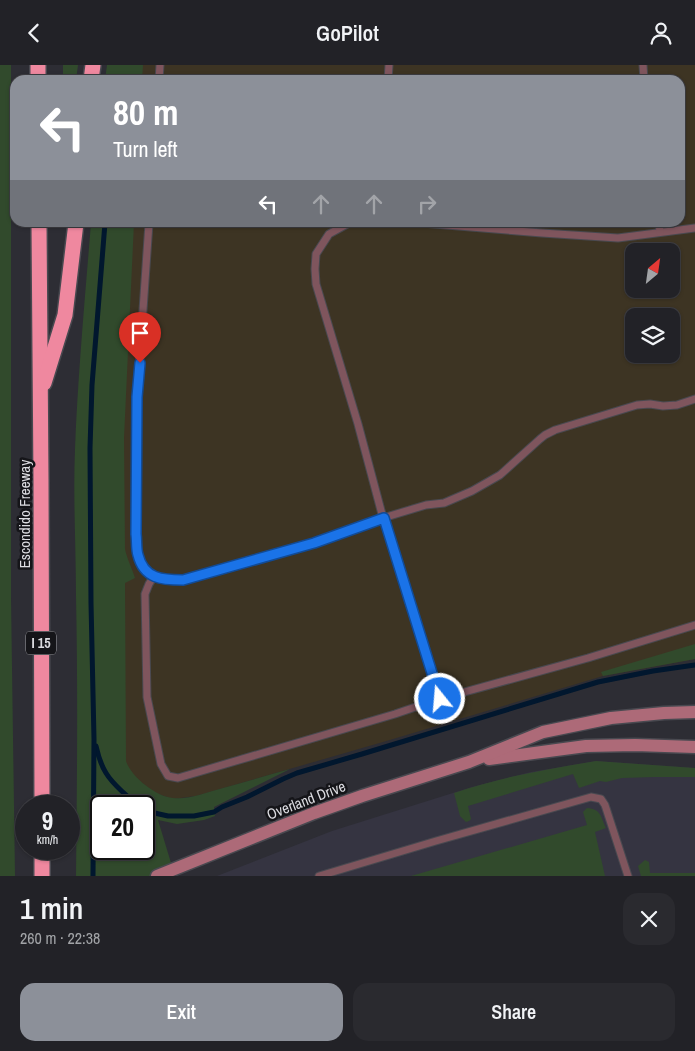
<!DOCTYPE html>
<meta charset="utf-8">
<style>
:root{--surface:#222227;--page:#2a2a2f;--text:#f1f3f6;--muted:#a2a4a7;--line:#3f3f44;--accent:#8c9099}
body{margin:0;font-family:"Archivo Narrow",sans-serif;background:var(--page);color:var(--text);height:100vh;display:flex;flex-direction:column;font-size:19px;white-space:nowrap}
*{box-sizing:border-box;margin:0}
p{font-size:16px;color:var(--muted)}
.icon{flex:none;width:28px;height:28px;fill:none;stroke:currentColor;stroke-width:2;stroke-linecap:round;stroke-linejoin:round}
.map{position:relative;height:811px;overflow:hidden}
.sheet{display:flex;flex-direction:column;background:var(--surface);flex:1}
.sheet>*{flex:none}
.guide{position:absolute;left:10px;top:10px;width:675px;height:152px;border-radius:15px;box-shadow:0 1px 4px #0004,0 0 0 1px var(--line);background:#8c9099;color:#fff;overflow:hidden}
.needle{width:32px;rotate:29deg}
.tools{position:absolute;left:625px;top:178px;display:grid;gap:10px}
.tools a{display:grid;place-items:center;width:55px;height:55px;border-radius:10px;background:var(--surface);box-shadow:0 1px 4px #0004,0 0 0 1px var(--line);font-size:25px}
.speed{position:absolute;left:15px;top:730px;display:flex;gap:10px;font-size:25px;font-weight:700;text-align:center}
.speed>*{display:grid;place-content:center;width:65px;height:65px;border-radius:50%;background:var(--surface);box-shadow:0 1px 4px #0004,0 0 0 1px var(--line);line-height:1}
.speed small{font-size:12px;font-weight:400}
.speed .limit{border:2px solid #111;border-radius:8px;background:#fff;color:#111}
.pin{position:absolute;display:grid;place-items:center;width:42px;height:42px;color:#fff;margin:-51px -21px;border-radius:50% 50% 50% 0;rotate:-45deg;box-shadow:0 0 5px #0007}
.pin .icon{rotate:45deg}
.me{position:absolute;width:55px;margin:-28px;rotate:343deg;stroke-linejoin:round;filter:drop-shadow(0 0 4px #0008)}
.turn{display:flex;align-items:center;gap:18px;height:105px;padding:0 20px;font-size:22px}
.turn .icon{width:65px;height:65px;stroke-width:2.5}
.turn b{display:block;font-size:35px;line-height:42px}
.lanes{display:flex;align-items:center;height:48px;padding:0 20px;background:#0003;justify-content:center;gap:25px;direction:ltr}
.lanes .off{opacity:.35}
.round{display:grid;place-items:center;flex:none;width:52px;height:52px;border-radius:15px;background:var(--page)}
.headline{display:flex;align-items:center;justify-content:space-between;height:85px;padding:0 20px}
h1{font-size:30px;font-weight:600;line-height:38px}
.primary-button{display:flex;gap:10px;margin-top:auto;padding:10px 20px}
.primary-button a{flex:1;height:58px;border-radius:15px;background:var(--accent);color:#fff;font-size:20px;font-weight:600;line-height:58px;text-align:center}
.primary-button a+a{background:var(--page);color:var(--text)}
header{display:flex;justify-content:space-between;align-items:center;height:65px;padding:0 20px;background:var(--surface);font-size:22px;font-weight:600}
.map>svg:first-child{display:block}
.commercial{fill:#3d3423;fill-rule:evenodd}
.built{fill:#353441}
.green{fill:#314a2c;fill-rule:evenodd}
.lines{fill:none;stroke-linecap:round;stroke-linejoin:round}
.stream{stroke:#01172e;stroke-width:5}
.lane-casing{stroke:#494950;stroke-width:9}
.secondary-casing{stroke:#494950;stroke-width:15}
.highway-casing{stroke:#494950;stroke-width:18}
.lane{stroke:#7f555d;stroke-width:7}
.secondary{stroke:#ad6a78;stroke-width:12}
.highway{stroke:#ef889f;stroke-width:15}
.route-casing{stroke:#114b97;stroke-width:12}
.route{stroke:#1a73e8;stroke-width:9}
.labels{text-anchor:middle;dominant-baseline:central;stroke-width:5;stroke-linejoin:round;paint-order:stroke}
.shield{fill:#151519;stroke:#a0a0a5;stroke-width:1}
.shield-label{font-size:14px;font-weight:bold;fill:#dcdce1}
.street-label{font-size:15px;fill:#dcdce1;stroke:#151519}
</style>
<header><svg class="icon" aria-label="back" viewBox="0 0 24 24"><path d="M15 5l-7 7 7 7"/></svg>GoPilot<svg class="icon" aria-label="person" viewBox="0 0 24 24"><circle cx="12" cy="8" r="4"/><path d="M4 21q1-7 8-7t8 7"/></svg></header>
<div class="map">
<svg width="695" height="811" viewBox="0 0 695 811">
<rect width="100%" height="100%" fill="#2d2d34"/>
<path class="commercial" d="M127,0H695V594L603,611L383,677L196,731L173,734L155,728L125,705L117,158H680V15H126ZM634,186H671V224H634ZM634,251H671V289H634Z"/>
<polygon class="built" points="596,696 695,703 695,811 217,811 332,766 472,722 531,707"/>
<g class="green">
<polygon points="0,0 11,0 11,533 15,811 0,811"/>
<polygon points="63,0 78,0 76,15 63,15"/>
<polygon points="107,0 143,0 142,15 105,15"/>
<path d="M91,158H134L124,373L125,484C127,494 132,503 135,513L125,518L126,696C131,712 157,732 173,733C188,735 208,727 223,723C245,717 268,710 290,704L214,742L215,751L204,755L177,759L158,755L175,811H76C77,718 78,624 76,531C76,482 73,433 75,384C78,308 85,233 91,158ZM101,741H144V784H101Z"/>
<polygon points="695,579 695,594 603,611 601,607"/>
<path d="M596,696L695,703V712H654L622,713L606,717L600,716L579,723L573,709L468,741L471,754L469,756L466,757L460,751L454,728C500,712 548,704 596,696Z"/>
<path d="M587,743C601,744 601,752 606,763L595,767L605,811H411L587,760L583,747Z"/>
<polygon points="645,795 649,797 650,808 695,808 695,811 641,811 638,801"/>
</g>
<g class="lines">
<g class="stream">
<path d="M96,681C98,690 101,700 106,708C112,718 130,735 141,741"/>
<polyline points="144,743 150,747 168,751 194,751 214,747 222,742 247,732 283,714 297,708 362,689 598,617 653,606 695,600"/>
<polyline points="93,811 94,674 91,538 90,383 92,320 105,158"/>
</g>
<g class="lane-casing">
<g id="lane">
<polyline points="643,0 644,15"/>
<polyline points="159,15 160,0"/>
<polyline points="388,15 389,0"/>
<path d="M149,158L137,332L136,469C137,476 136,484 138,490C144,514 162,515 183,515L314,478L383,453L426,440L444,438L472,426L500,410L540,374L545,370L555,365L637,340L650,339L663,341L677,340L695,334"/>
<polyline points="422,158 542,168 618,173 695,163"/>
<polyline points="659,158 660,167"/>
<polyline points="154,511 149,519 145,529 147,632 161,699 168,711 178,713 395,649 439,634 383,453 358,359 316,219 315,204 316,189 329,169 349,158"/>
<polyline points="439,634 588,593 695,560"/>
<polyline points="319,811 436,776 591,732 601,734 605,740 628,811"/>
</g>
</g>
<g class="secondary-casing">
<g id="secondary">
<polyline points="489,694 586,681 635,680 695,682"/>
<polyline points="157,811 314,748 362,731 469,697 543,667 611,653 664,648 695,647"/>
</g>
</g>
<g class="highway-casing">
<g id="highway">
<polyline points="38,0 38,15"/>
<polyline points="91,15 93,0"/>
<polyline points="39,158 41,414 42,741"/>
<polyline points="44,318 65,250 76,158"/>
<polyline points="42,784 42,811"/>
</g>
</g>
<use href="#lane" class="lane"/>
<use href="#secondary" class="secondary"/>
<use href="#highway" class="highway"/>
</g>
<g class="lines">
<g class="route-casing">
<path id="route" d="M140,298L137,332L136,469C137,476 136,484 138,490C144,514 162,515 183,515L314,478L384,453L440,634"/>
</g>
<use href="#route" class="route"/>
</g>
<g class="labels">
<rect class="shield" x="26" y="566.5" width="30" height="23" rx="4"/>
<g class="shield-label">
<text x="41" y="578">I 15</text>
</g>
<g class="street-label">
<text transform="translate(24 449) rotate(-90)">Escondido Freeway</text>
<text transform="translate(306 735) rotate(-21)">Overland Drive</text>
</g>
</g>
</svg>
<div class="tools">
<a><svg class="needle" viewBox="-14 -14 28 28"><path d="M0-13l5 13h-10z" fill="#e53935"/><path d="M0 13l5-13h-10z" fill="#a2a4a7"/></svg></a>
<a><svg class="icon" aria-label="layers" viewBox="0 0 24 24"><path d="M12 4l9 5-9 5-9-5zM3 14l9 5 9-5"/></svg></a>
</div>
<div class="speed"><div>9<small>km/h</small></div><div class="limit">20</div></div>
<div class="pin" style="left:140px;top:298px;background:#d93025"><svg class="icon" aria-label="arrive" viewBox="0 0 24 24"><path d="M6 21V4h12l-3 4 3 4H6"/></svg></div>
<svg class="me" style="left:440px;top:634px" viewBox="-20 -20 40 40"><circle r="17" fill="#1a73e8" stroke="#fff" stroke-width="3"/><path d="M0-11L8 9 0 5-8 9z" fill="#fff"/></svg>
<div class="guide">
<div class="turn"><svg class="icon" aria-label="left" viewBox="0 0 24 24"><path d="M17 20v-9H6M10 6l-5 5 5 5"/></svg><div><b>80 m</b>Turn left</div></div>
<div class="lanes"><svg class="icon" aria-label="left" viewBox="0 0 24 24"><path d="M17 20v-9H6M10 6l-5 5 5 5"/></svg><svg class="icon off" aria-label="ahead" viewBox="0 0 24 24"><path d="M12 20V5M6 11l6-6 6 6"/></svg><svg class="icon off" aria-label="ahead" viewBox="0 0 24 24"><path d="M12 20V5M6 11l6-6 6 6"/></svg><svg class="icon off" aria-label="right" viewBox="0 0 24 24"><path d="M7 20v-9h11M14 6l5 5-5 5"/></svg></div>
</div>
</div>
<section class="sheet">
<div class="headline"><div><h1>1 min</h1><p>260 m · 22:38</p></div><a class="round"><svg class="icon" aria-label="close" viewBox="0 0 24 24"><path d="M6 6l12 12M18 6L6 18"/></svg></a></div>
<div class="primary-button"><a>Exit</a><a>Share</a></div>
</section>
